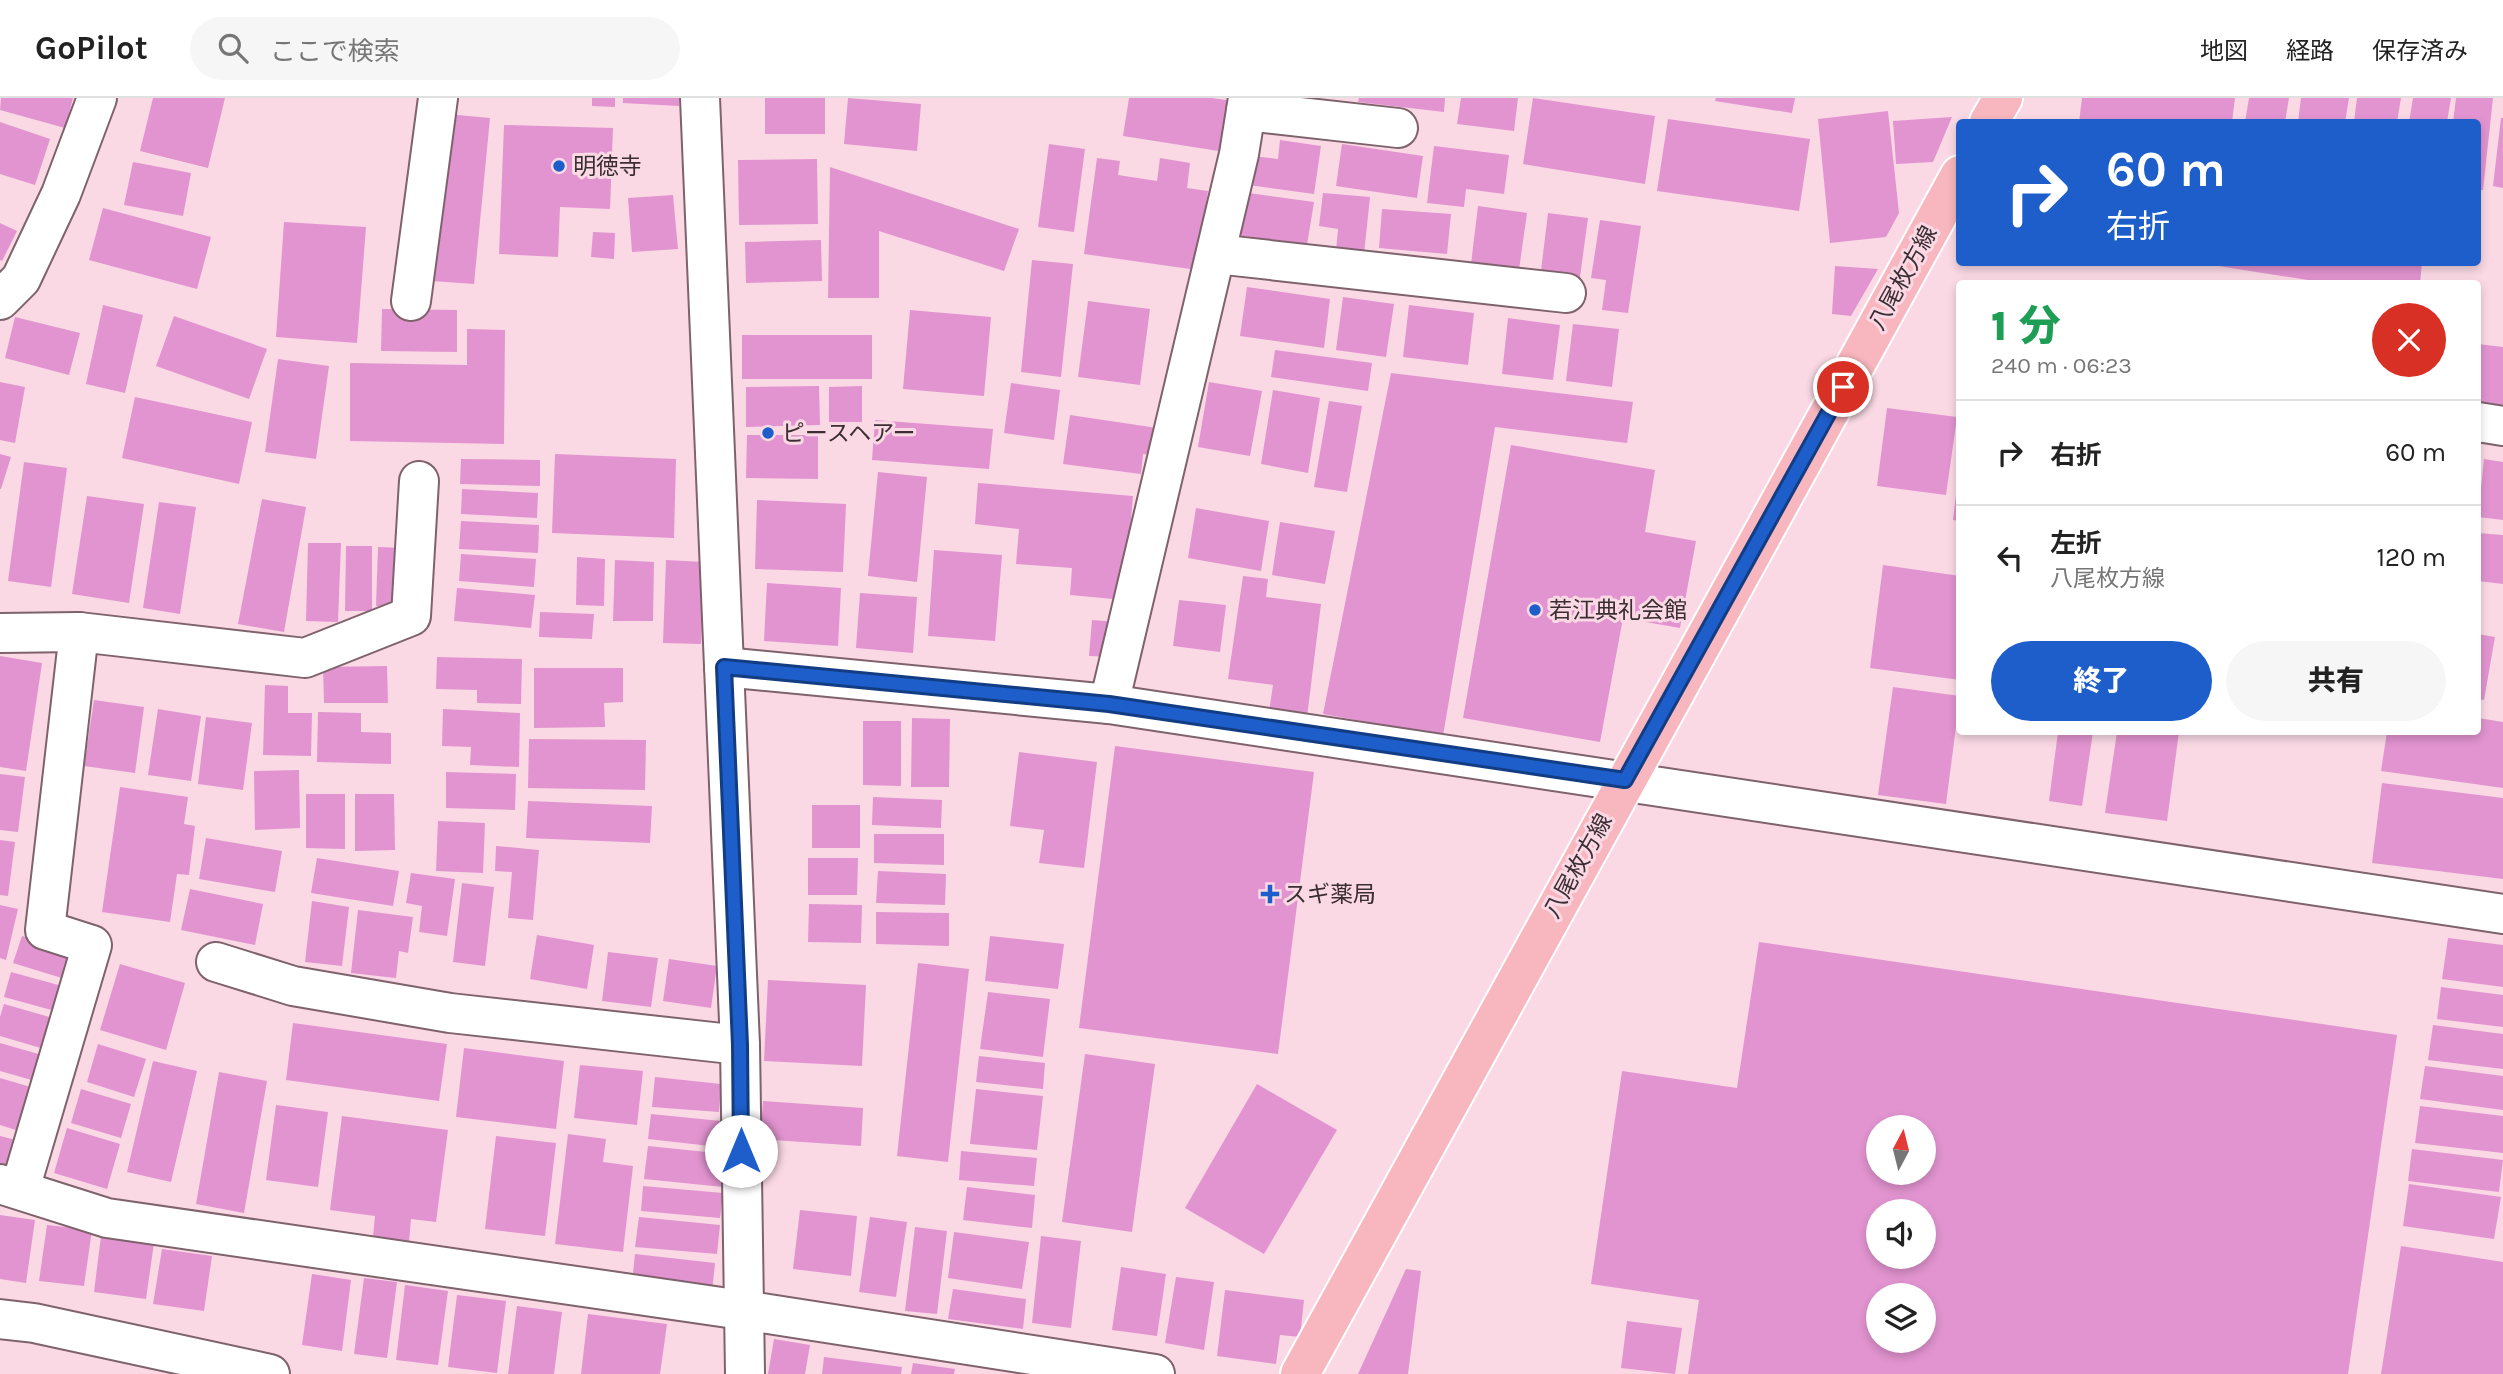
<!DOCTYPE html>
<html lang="ja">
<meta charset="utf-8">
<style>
:root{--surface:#fff;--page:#f6f6f6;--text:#222;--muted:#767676;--line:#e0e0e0;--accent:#1d5eca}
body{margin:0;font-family:Karla,"Noto Sans JP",sans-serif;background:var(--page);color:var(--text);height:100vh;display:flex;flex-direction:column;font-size:26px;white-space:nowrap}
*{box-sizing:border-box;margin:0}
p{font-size:23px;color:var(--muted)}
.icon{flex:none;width:38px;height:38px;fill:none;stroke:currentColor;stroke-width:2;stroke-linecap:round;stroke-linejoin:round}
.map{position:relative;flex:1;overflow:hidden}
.details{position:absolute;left:1956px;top:182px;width:525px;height:455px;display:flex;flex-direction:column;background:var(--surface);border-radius:7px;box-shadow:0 4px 10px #0003}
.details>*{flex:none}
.banner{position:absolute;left:1956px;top:21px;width:525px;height:147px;border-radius:7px;box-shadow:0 4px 10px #0003;background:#1d5eca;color:#fff;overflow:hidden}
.needle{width:46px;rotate:7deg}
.fabs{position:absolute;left:1866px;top:1017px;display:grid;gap:14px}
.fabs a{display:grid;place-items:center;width:70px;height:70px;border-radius:50%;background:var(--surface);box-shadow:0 4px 10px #0003;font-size:35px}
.pin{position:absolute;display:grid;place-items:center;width:60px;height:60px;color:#fff;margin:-30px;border:4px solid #fff;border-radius:50%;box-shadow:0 2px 7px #0007}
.me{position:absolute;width:77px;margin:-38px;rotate:0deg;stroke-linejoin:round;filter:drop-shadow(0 0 5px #0008)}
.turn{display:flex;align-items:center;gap:24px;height:147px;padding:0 35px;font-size:32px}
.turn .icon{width:91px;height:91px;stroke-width:2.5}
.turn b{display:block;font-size:49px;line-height:60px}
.round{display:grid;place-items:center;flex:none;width:74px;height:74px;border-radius:37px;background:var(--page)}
.overview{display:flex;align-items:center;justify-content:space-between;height:119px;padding:0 35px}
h1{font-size:42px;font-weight:800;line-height:52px;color:#1e9e55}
.action{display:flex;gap:14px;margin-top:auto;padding:14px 35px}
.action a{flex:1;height:80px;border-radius:42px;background:var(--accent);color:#fff;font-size:28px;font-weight:800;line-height:80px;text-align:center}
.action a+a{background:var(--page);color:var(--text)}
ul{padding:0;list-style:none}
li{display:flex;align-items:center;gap:21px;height:105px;padding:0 35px;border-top:2px solid var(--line)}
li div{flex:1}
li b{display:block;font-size:26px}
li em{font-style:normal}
header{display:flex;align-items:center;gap:42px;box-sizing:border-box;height:98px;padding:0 35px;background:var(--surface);border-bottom:2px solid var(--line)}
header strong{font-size:33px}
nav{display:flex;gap:38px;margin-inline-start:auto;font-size:24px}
.search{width:490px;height:63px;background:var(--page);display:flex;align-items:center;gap:18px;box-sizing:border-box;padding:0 24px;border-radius:38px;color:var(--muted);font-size:26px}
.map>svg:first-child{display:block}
.building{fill:#e294d0;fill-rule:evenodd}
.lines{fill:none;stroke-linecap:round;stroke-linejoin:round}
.minor-casing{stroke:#7e626c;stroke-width:42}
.major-casing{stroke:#fff;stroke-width:42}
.minor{stroke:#fff;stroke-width:38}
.major{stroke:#f8b6be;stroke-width:38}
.route-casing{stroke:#133d83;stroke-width:18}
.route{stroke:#1d5eca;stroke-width:12}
.poi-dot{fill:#1d5eca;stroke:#fad9e5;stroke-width:2.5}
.labels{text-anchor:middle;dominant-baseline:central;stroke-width:6;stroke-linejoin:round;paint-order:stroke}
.poi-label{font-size:23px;fill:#3a2e32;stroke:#fad9e5;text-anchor:start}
.street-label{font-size:23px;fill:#3a2e32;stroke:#fad9e5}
</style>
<header>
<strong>GoPilot</strong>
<div class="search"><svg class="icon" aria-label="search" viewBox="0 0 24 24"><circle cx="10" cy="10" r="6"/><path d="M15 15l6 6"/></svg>ここで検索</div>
<nav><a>地図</a><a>経路</a><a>保存済み</a></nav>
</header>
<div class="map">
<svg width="2503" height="1276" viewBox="0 0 2503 1276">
<rect width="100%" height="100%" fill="#fad9e5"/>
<g class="building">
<polygon points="1,0 73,0 65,30 0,12"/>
<polygon points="153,0 225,0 208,70 140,53"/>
<polygon points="592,0 615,0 615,9 592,8"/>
<polygon points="623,0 679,0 679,8 623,5"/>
<rect x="765" y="0" width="60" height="36"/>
<polygon points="848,0 921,6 917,53 844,46"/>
<polygon points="1129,0 1212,0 1233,3 1225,54 1123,38"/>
<polygon points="1359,0 1445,0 1444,14 1358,4"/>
<polygon points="1461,0 1518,0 1514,33 1457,26"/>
<polygon points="1533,0 1655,18 1645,86 1523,66"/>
<polygon points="1716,0 1795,0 1792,15 1715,3"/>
<polygon points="2082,0 2235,0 2232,24 2079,24"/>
<polygon points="2249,0 2289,0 2285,24 2245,24"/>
<polygon points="2301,0 2349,0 2345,24 2298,24"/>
<polygon points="2357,0 2401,0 2397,24 2354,24"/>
<polygon points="2413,0 2451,0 2447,24 2409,24"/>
<polygon points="2456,0 2493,0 2483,92 2478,92 2478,24 2453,24"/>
<polygon points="1888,13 1899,115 1886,139 1830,145 1818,21"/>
<polygon points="447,16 490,20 474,186 432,183"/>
<polygon points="1952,19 1933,64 1896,66 1893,23"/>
<polygon points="2501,20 2503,20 2503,90 2493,88"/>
<polygon points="1668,21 1810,41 1799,113 1657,93"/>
<polygon points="0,24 50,41 35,87 0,76"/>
<polygon points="504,27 613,30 610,111 560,109 558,159 499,156"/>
<polygon points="1280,42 1321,48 1314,96 1248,87 1252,58 1278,61"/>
<polygon points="1049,46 1085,51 1074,134 1038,129"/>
<polygon points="1342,46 1423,58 1417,100 1336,88"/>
<polygon points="1434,48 1509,57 1504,96 1466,91 1464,109 1427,105"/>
<polygon points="1097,60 1120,63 1118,77 1157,83 1160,60 1190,65 1187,90 1208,93 1197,172 1084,156"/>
<polygon points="817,61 818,126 739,127 738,62"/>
<polygon points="133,64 191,75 183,118 124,107"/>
<polygon points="830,69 1019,131 1004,173 879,133 879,200 828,200"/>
<polygon points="1242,94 1314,104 1307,147 1236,137"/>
<polygon points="1323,95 1370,99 1364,156 1336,153 1338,131 1319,128"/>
<polygon points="673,97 678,151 632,154 628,100"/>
<polygon points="1478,108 1527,115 1519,172 1471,166"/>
<polygon points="103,110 211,139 197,191 89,162"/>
<polygon points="1382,111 1451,116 1447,156 1379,150"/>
<polygon points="1548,115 1588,120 1580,179 1541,173"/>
<polygon points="1600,122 1641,128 1628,215 1602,212 1606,182 1591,180"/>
<polygon points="284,124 366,129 357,245 276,239"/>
<polygon points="0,125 17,133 2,163 0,162"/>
<polygon points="593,134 615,135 614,161 591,159"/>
<polygon points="821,142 822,183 746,185 745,144"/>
<polygon points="1032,162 1073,166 1061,279 1021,274"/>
<polygon points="2193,164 2422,164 2420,186 2333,186"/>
<polygon points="1835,168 1878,171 1851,218 1832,216"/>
<polygon points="1247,189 1330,201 1324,250 1240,238"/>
<polygon points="1343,199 1394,206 1386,259 1336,252"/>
<polygon points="1088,203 1150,211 1140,287 1078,279"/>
<polygon points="103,207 143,217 125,295 86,286"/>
<polygon points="1409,207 1474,215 1468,267 1403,259"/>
<polygon points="382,211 457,212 457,254 381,253"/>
<polygon points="910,212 991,219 984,298 903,291"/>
<polygon points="174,218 267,251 249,301 156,268"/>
<polygon points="15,219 80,235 69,277 5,260"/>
<polygon points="1508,220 1560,227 1553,282 1502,276"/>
<polygon points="1573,226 1619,231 1612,289 1566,283"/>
<polygon points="467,231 505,232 504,346 350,343 350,265 467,267"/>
<rect x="742" y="237" width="130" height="44"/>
<polygon points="2478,246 2503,249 2503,309 2478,306"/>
<polygon points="1275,252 1372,265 1368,293 1271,279"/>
<polygon points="278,261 329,268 316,361 265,354"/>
<polygon points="1391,275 1633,304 1627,345 1495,329 1443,638 1323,616"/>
<polygon points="0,284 25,289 15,345 0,342"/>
<polygon points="1209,284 1262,293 1250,358 1198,349"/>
<polygon points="1011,285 1060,292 1054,342 1004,335"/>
<polygon points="819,288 820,327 746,329 746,289"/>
<polygon points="862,288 862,324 829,324 829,289"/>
<polygon points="1273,292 1320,300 1308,375 1261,366"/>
<polygon points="135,299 252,324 239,386 122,360"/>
<polygon points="1329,303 1362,308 1347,394 1314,389"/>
<polygon points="1887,310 1957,319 1946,397 1877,388"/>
<polygon points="1070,317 1157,330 1153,357 1143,356 1141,376 1063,366"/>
<polygon points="875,322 993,331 989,371 872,362"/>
<polygon points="747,337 818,337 818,381 746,380"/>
<polygon points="1511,347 1655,372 1645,434 1696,443 1680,530 1623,520 1600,644 1463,620"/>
<polygon points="0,356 11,359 1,391 0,391"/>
<polygon points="555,356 676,361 674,440 552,435"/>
<polygon points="461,361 540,362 540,388 460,386"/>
<polygon points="2484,361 2503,364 2503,422 2478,419"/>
<polygon points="24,364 67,370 51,489 8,483"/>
<polygon points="878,374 927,379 917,484 868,478"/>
<polygon points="1958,381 1960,381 1960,423 1953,422"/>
<polygon points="978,385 1133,398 1124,502 1070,497 1072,470 1016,466 1019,431 975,426"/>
<polygon points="462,391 538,395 537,420 461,416"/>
<polygon points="87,398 144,406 129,505 72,496"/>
<polygon points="262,401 306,409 284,534 238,526"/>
<polygon points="757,402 846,406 843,474 755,471"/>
<polygon points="159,404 196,409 180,516 143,510"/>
<polygon points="1196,410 1269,423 1261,473 1188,460"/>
<polygon points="461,423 539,427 538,455 459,451"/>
<polygon points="1280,424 1335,433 1325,486 1272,477"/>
<polygon points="2478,435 2503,437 2503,486 2478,483"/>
<polygon points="308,445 341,445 338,524 306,523"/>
<polygon points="346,448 372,448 372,513 345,513"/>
<polygon points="378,449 404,450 402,509 376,508"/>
<polygon points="934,452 1002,457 995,543 928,538"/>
<polygon points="461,456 536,461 534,489 459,483"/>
<polygon points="577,459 605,461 604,508 576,507"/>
<polygon points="615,462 654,464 653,523 613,523"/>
<polygon points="666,462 704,464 701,546 663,545"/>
<polygon points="1883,467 1960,478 1960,582 1870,570"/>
<polygon points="1243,478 1268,481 1266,499 1321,506 1307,619 1269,614 1273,587 1228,581"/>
<polygon points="767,485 841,490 838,548 764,543"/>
<polygon points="457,490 535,497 531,530 454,523"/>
<polygon points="860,495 917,499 913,555 856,550"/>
<polygon points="1179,502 1226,507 1220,554 1173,548"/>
<polygon points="540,514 594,516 592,541 539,539"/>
<polygon points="1092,522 1117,524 1115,559 1089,558"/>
<polygon points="2478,536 2495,539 2484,602 2478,601"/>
<polygon points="0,558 42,565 26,673 0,669"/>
<polygon points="437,559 522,561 521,606 477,605 477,592 436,591"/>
<polygon points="387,568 388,605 324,605 323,569"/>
<polygon points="534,570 623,570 623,604 604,605 605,629 534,630"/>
<polygon points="265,587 288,588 288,615 312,615 311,658 263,657"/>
<polygon points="1893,589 1960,598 1946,706 1878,697"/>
<polygon points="94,602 144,609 135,675 84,668"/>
<polygon points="158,611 201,618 191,683 148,677"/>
<polygon points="443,611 520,615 519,669 470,667 471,649 442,648"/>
<polygon points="318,614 361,615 361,634 391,635 391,666 317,664"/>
<polygon points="206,619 252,625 243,692 198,686"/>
<polygon points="912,620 950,621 949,689 911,689"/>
<polygon points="2478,620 2503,624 2503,690 2381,673 2387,634 2478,634"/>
<polygon points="863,623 901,623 901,688 863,687"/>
<polygon points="2058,634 2093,634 2082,708 2049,703"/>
<polygon points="2117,634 2179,634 2167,723 2105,715"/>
<polygon points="529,641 646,642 645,692 528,690"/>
<polygon points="1115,648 1314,674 1278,956 1079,930"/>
<polygon points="1019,654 1097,664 1084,770 1039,765 1044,732 1010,728"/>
<polygon points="299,672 300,730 255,732 254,673"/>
<polygon points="446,674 516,676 515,712 446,710"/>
<polygon points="0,676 25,679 18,734 0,732"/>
<polygon points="2382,685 2503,700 2503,781 2372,765"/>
<polygon points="120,689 188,699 184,726 195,728 189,777 177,776 170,824 102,814"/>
<polygon points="306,696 345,696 345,751 306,750"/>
<polygon points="355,696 394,696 395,752 355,753"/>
<polygon points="873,699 942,702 941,730 872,727"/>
<polygon points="528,703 652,708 650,745 526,740"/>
<rect x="812" y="707" width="48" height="43"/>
<polygon points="438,723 485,725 483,775 436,773"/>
<polygon points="874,736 944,736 944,767 874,765"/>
<polygon points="206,740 282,753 275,794 199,781"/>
<polygon points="0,742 15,744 8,798 0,797"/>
<polygon points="496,748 539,752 533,822 508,820 512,774 495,773"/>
<polygon points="317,760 399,773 393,808 311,795"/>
<polygon points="808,760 858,760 857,797 808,797"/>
<polygon points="878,773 946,776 945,807 876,805"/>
<polygon points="411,775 455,781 447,838 419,834 422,808 406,805"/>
<polygon points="462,785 494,789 485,868 453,864"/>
<polygon points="190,791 263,806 255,847 181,832"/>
<polygon points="312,803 349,809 342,868 305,864"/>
<polygon points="809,806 862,807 861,845 808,844"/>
<polygon points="0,807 18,811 6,862 0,860"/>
<polygon points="358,812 413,819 408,855 399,853 396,880 351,875"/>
<polygon points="876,814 949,815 949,848 876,846"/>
<polygon points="537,837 594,847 587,891 530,881"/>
<polygon points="22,838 74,853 65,881 13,865"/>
<polygon points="990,838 1064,846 1058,891 985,883"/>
<polygon points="2448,840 2503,847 2503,889 2442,881"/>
<path d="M1759,844L2397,937L2348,1276H1688L1699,1202L1591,1186L1622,973L1737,990ZM1878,1029H1923V1074H1878ZM1878,1113H1923V1158H1878ZM1878,1197H1923V1242H1878Z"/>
<polygon points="608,854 658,860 651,909 602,903"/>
<polygon points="669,861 717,868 711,910 663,903"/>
<polygon points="918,865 969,871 948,1064 897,1058"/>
<polygon points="120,866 185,885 166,952 100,932"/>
<polygon points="11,874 62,888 55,913 4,899"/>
<polygon points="768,882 866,887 862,968 764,963"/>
<polygon points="2441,889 2503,897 2503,929 2437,921"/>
<polygon points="988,894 1050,901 1043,959 980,951"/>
<polygon points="4,906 53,920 44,951 0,938 0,919"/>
<polygon points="293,925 447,946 439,1003 286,982"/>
<polygon points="2433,927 2503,936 2503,971 2428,962"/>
<polygon points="0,945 42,957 35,983 0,973"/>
<polygon points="98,946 146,961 134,999 87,984"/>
<polygon points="464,950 564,963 556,1031 456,1019"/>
<polygon points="1085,956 1155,966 1132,1134 1062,1124"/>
<polygon points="979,958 1045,965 1043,991 976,984"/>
<polygon points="153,963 197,973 171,1084 127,1074"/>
<polygon points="580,967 643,973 637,1027 574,1020"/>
<polygon points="2425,968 2503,978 2503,1012 2420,1001"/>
<polygon points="219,974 267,983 244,1115 196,1106"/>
<polygon points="655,979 721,986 719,1014 652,1009"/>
<polygon points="0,980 34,990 22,1034 0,1027"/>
<polygon points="1257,986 1337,1032 1264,1156 1185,1110"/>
<polygon points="81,991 131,1006 121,1040 71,1025"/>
<polygon points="976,991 1043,998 1037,1052 970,1046"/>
<polygon points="763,1003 863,1010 861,1048 760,1041"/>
<polygon points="276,1007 328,1014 318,1089 266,1082"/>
<polygon points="2420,1008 2503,1018 2503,1055 2415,1045"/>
<polygon points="651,1016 721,1023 719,1049 648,1041"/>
<polygon points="342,1018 448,1032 436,1124 411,1121 409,1144 373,1139 375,1118 330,1112"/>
<polygon points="67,1030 120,1046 107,1091 54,1075"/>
<polygon points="568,1036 606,1041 603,1064 633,1068 623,1154 555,1146"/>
<polygon points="0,1038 20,1043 11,1073 0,1070"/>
<polygon points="496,1038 556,1045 545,1138 485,1131"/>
<polygon points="648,1048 726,1056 723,1089 644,1081"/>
<polygon points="2412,1051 2503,1062 2499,1094 2408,1083"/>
<polygon points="961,1053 1037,1060 1034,1088 959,1082"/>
<polygon points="2409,1086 2501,1099 2494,1141 2403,1128"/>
<polygon points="643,1088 723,1095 720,1120 641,1113"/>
<polygon points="967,1089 1035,1097 1032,1130 963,1122"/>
<polygon points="800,1112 857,1118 851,1178 793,1171"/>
<polygon points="0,1117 35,1122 26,1185 0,1181"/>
<polygon points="639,1119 720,1127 717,1156 635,1149"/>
<polygon points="870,1119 907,1124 896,1199 859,1194"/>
<polygon points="47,1127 92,1132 84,1188 39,1183"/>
<polygon points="915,1129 947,1133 937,1216 905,1213"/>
<polygon points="954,1134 1029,1144 1022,1191 948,1180"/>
<polygon points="101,1138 154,1145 146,1201 94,1194"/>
<polygon points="1041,1138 1081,1143 1071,1230 1032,1225"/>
<polygon points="2401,1148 2503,1164 2503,1276 2381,1276"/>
<polygon points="162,1151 212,1158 204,1213 153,1206"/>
<polygon points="635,1156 715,1165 712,1194 632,1185"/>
<polygon points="1121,1169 1166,1176 1157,1238 1112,1232"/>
<polygon points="1406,1171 1421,1173 1408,1276 1358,1276"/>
<polygon points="312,1176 351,1182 342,1253 302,1247"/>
<polygon points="1176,1179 1214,1184 1204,1252 1165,1245"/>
<polygon points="364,1180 397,1184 387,1260 354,1256"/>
<polygon points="405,1187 448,1193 438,1267 396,1262"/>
<polygon points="953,1191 1026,1201 1023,1231 948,1221"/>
<polygon points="1225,1192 1304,1202 1300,1239 1280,1237 1276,1266 1217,1258"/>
<polygon points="457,1197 506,1203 497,1275 448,1269"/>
<polygon points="517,1208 562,1214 554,1276 508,1276"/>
<polygon points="588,1216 667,1226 660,1276 581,1276"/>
<polygon points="1627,1223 1682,1230 1675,1276 1621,1270"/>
<polygon points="774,1241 810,1247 805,1276 768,1276"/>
<polygon points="824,1259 902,1269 901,1276 822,1276"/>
<polygon points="913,1265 955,1271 954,1276 911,1276"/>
</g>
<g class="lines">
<g class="minor-casing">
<g id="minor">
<polyline points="700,0 740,947 745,1276"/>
<polyline points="1246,13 1398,30"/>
<polyline points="1216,156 1566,195"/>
<polyline points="0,202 21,181 61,96 97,0"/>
<polyline points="411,203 438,0"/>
<polyline points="2478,324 2503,328"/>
<polyline points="0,535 79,534 305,560 411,518 419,383"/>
<polyline points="724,569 1109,606 2503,816"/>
<polyline points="1109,606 1239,56 1248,0"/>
<polyline points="216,864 293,888 450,915 740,947"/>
<polyline points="0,1086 107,1120 742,1212 1155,1276"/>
<polyline points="20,1091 92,847 45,832 79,534"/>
<polyline points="0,1221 34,1225 270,1276"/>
</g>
</g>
<g class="major-casing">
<g id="major">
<polyline points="1989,24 2003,0"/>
<polyline points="1300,1276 1960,77"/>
</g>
</g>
<use href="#minor" class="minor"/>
<use href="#major" class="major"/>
</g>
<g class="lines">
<g class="route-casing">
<polyline id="route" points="741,1053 740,947 724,569 1109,606 1625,682 1843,289"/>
</g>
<use href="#route" class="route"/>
</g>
<g class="poi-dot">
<circle cx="559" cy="68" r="7"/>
<circle cx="768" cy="335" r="7"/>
<circle cx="1535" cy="512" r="7"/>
<path d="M1266.5 785.5h7v7h7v7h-7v7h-7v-7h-7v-7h7z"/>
</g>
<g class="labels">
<g class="poi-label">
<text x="573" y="68">明徳寺</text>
<text x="782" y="335">ピースヘアー</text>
<text x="1549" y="512">若江典礼会館</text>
<text x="1284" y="796">スギ薬局</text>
</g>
<g class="street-label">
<text transform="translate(1903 180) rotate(-61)">八尾枚方線</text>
<text transform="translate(1578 768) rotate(-61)">八尾枚方線</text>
</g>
</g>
</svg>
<div class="fabs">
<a><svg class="needle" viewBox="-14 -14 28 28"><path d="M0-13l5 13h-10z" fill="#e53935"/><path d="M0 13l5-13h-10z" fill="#767676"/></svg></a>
<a><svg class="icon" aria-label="sound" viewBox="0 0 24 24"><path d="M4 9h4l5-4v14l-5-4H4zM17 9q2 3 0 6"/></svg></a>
<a><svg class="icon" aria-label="layers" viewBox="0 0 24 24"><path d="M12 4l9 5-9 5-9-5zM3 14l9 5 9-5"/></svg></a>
</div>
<div class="pin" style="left:1843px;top:289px;background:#d93025"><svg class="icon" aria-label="arrive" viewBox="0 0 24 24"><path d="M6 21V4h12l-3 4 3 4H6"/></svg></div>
<svg class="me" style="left:741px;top:1053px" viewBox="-20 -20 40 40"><circle r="19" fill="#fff"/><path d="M0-13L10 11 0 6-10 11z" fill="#1d5eca"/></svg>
<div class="banner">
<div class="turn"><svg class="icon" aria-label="right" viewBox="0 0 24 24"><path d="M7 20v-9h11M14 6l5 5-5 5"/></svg><div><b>60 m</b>右折</div></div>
</div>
<section class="details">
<div class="overview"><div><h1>1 分</h1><p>240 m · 06:23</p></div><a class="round" style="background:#d93025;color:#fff"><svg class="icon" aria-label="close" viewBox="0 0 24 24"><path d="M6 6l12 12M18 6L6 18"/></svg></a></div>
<ul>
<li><svg class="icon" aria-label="right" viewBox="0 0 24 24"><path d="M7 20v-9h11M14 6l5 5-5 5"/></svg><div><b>右折</b></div><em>60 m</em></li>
<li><svg class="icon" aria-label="left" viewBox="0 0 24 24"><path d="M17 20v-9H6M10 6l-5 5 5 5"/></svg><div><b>左折</b><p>八尾枚方線</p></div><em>120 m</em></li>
</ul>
<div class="action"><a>終了</a><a>共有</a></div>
</section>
</div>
